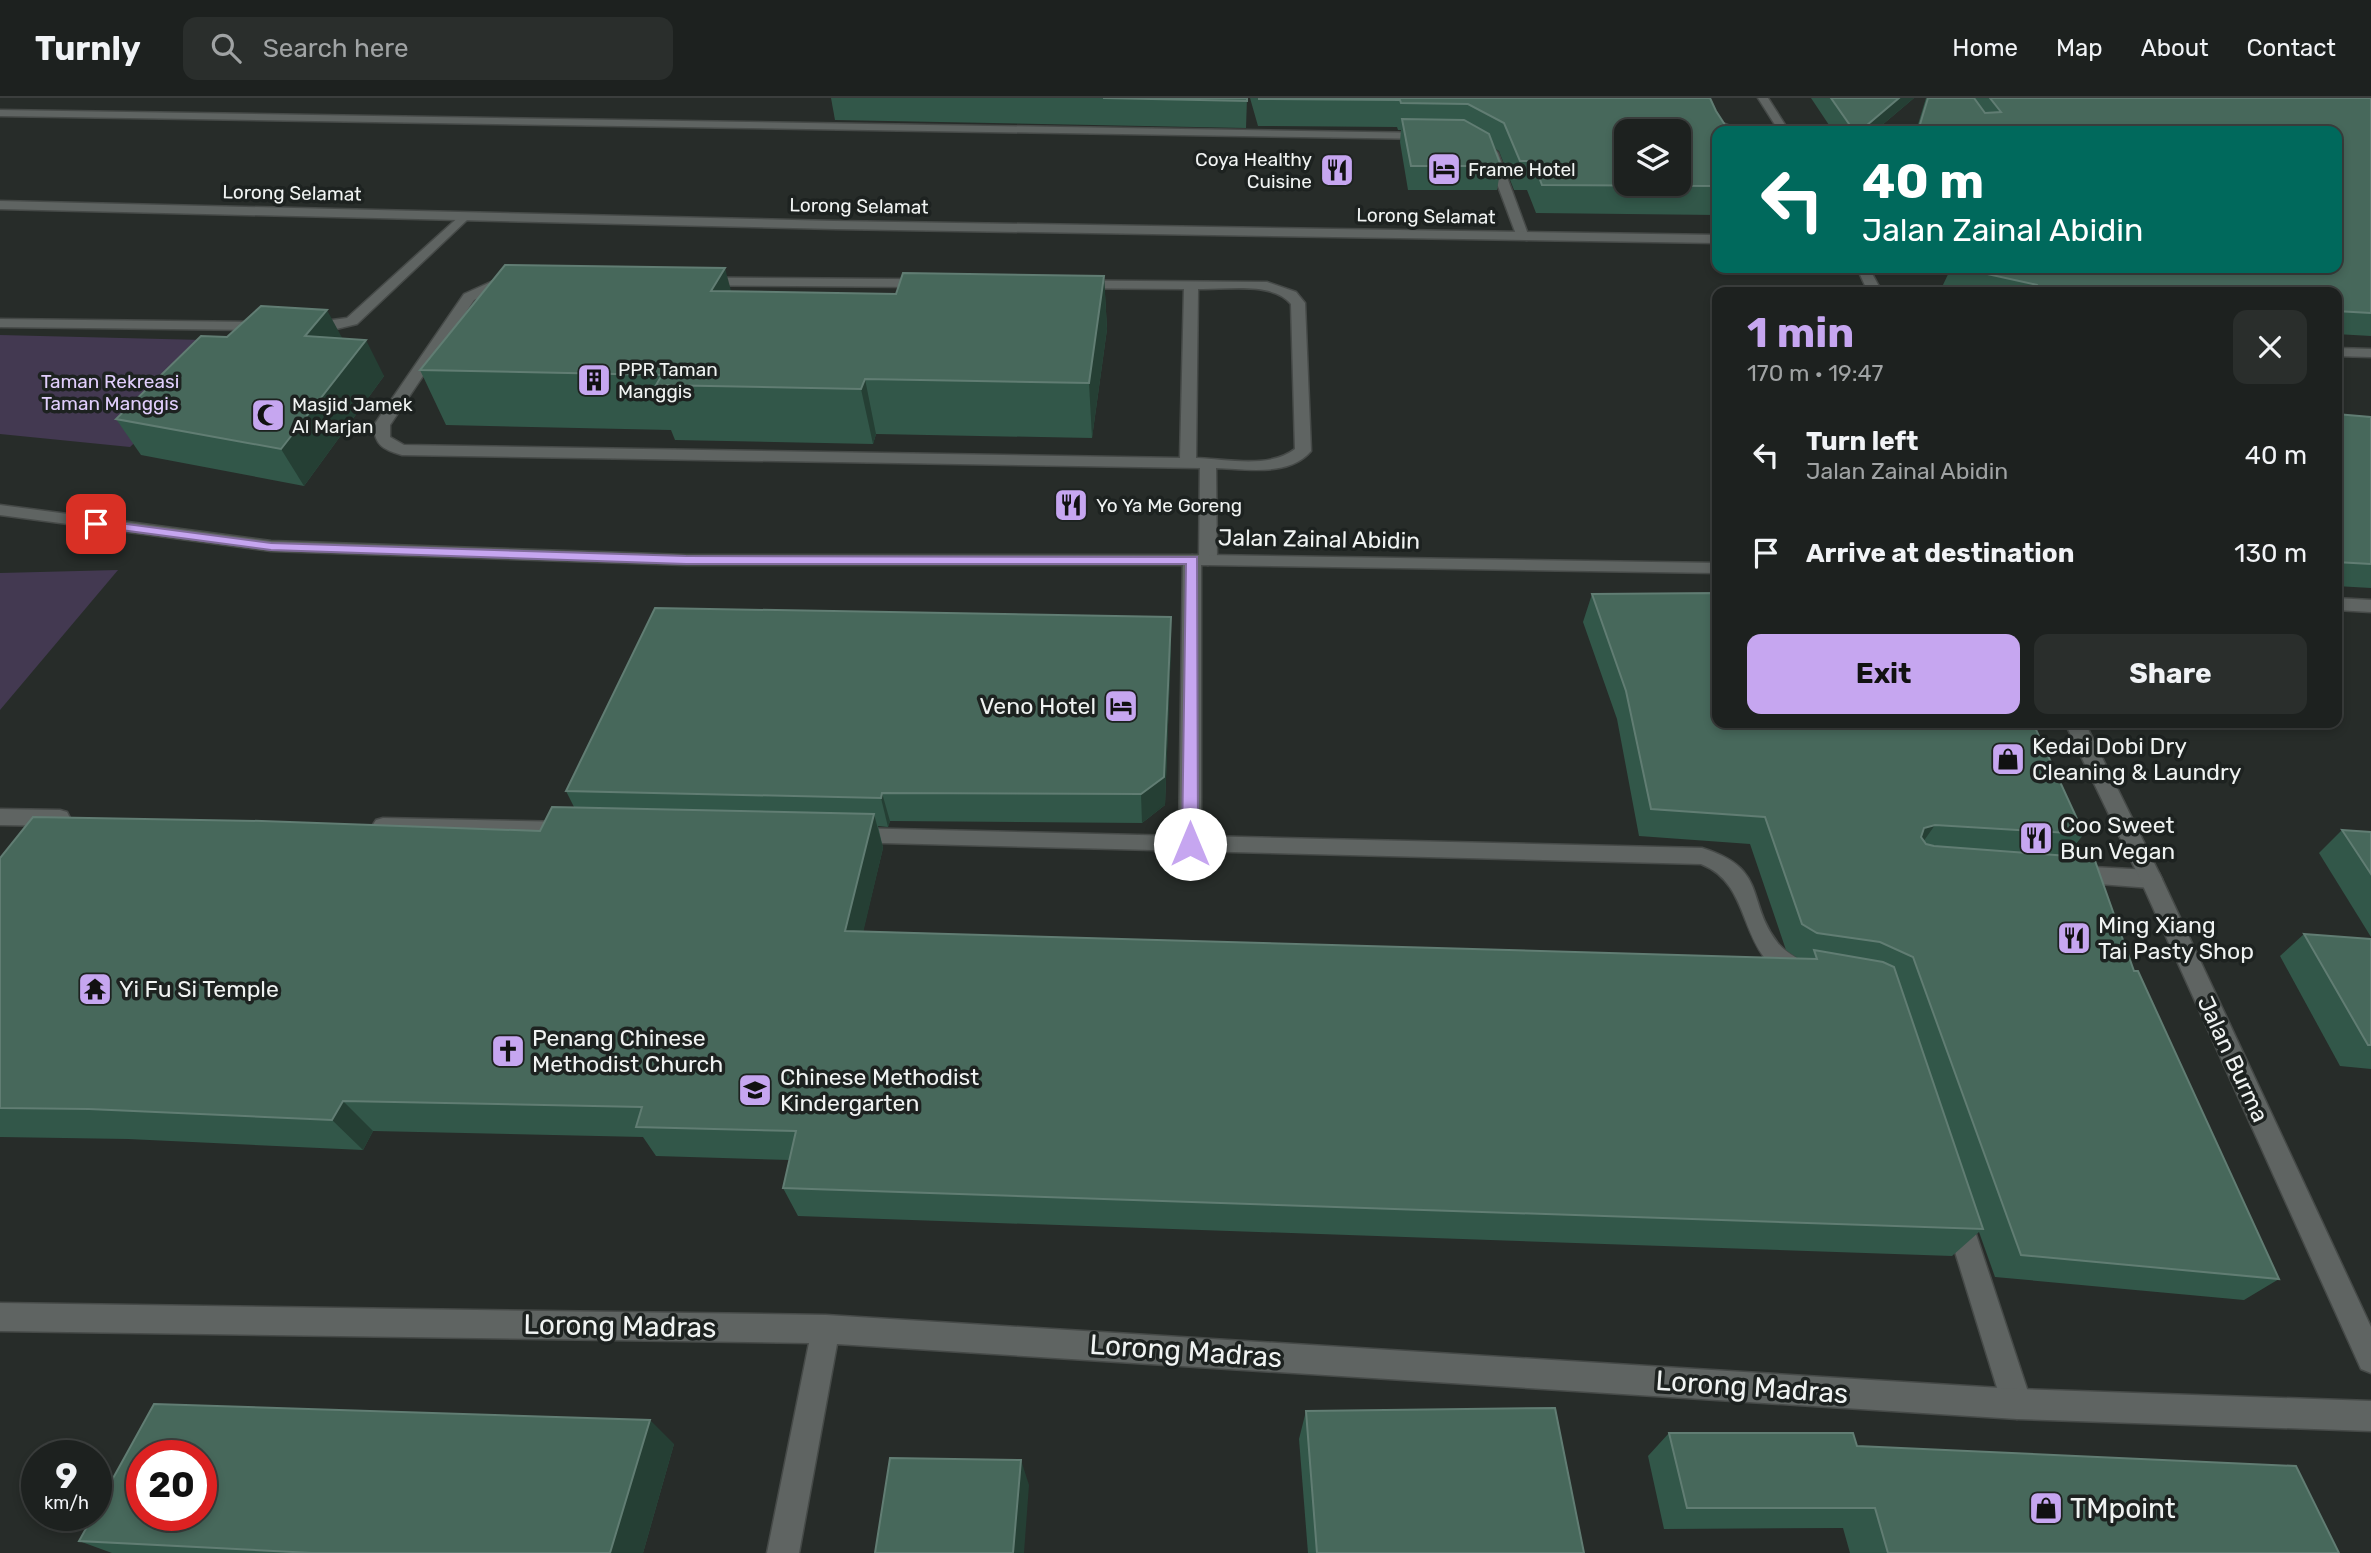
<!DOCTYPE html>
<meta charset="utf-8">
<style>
:root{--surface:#1d211f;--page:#2a2e2c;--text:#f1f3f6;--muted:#a0a3a4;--line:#3b3e3d;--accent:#c6a6f0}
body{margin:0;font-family:Rubik,sans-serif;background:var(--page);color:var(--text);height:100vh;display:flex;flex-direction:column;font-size:26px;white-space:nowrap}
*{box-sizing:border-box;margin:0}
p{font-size:23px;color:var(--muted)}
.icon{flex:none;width:38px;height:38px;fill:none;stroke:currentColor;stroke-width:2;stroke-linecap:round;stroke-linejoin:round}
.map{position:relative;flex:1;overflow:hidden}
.sheet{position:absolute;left:1712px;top:189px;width:630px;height:441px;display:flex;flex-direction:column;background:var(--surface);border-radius:14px;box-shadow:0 4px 10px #0003,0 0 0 2px var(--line)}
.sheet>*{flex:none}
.banner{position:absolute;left:1712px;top:28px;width:630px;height:147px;border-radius:14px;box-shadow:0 4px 10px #0003,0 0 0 2px var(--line);background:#00695c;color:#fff;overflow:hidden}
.fabs{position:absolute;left:1614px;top:21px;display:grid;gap:14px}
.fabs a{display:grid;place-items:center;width:77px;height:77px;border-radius:14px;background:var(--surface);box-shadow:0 4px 10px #0003,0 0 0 2px var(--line);font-size:35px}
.speed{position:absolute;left:21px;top:1342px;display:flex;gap:14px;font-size:35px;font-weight:700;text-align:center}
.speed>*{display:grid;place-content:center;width:91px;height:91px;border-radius:50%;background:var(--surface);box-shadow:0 4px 10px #0003,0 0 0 2px var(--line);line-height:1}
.speed small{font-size:18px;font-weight:400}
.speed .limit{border:10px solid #d22;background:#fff;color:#111}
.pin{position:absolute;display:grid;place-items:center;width:60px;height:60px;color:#fff;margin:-30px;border-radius:14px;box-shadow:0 4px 10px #0006}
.me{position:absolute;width:77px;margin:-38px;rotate:0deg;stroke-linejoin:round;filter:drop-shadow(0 0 5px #0008)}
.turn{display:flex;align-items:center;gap:24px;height:147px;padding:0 35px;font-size:32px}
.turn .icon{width:91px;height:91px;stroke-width:2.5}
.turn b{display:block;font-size:49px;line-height:60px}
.round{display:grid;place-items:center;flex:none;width:74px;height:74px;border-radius:14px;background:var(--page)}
.headline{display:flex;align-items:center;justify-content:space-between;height:119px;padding:0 35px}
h1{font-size:42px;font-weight:700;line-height:52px;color:var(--accent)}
.primary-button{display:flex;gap:14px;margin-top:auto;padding:14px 35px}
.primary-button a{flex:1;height:80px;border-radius:14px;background:var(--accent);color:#111;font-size:28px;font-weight:700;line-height:80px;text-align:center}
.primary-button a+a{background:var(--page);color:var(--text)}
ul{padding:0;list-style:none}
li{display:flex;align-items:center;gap:21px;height:98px;padding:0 35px}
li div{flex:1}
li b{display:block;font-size:26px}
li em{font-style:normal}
header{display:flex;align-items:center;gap:42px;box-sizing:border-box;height:98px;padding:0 35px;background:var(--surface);border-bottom:2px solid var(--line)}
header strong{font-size:33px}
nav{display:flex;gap:38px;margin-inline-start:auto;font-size:24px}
.search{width:490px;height:63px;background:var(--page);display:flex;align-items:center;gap:18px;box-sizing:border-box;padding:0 24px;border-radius:14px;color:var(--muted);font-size:26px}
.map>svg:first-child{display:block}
.green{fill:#433951}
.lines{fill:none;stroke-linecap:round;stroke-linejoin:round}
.lane-casing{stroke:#464a48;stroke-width:3}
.street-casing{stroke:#464a48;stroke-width:3}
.secondary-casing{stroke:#464a48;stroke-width:3}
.lane{fill:#5f6462;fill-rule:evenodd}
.street{fill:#5f6462;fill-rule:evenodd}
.secondary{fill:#5f6462;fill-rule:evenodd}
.wall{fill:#325749}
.shaded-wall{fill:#253f34}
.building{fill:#47685b;stroke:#617d73;stroke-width:2;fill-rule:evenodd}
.route{fill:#c6a6f0;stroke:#816c9c;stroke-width:2}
.labels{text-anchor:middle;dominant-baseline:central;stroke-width:7;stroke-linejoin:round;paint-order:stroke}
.far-poi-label{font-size:19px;fill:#f0f3f2;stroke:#1d2220;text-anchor:start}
.far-street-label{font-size:19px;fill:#f0f3f2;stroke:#1d2220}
.far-park-label{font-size:19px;fill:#e1cefc;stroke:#1d2220}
.street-label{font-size:23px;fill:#f0f3f2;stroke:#1d2220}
.poi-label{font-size:23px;fill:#f0f3f2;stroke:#1d2220;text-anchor:start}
.near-street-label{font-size:28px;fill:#f0f3f2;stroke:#1d2220}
.near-poi-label{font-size:28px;fill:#f0f3f2;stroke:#1d2220;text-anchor:start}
</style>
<header>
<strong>Turnly</strong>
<div class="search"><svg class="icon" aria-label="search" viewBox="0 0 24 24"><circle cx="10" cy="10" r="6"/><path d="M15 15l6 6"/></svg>Search here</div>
<nav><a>Home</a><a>Map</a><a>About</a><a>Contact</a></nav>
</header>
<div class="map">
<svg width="2371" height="1455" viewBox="0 0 2371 1455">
<rect width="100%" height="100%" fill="#272c29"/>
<g class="green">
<polygon points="0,237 244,243 130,349 0,336"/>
<polygon points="118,472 0,612 0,475"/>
</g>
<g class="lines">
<g class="lane-casing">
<g id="lane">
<polygon points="1699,0 1709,0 1720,24 1742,33 1726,33 1711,28"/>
<polygon points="0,12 1429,35 1435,38 1429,41 0,18"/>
<polygon points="1483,48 1491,48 1498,55 1529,139 1527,142 1517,139"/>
<polygon points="463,115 469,119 467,122 357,226 328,233 303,232 303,226 347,220"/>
<path d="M520,178L1267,184L1296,194L1305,205L1311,353C1289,379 1246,371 1216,370L1217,462L1208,467L1201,464V738L1702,750C1769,771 1745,801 1777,844C1786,857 1803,860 1810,873L1806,880L1798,883C1734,861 1757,788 1701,766L845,744L841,738L845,732L852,730L1179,738L1183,462L1192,457L1199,460L1200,370L402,357C384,352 374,347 374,327L464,196L493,183ZM520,186L1184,191L1180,360L404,347L390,339V327L474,202L502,189ZM1198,191C1225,192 1272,183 1291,206L1295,351C1269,371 1227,361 1196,360Z"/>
<polygon points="0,221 265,224 272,228 265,232 0,229"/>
<polygon points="2336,250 2371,251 2371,259 2336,258"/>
<polygon points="0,711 60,712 67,714 70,720 67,726 60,728 0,727"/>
<polygon points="383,720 568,724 575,726 579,732 575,738 568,740 383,736 376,734 372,728 376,722"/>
<polygon points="2073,768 2151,772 2159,775 2162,781 2159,787 2151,790 2073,784 2065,782 2062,776 2065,770"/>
<polygon points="1957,1105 1966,1109 1970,1118 2032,1306 2027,1316 2017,1321 2007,1316 2002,1306 1944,1118 1948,1109"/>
</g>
</g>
<g class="street-casing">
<g id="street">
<polygon points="0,103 835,123 1717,137 1717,145 835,131 0,111"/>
<polygon points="0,407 271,443 686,457 1208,457 1717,465 1717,475 1208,467 686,467 271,453 0,417"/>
<polygon points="2336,500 2371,502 2371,514 2336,512"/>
<polygon points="0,1205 826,1217 2017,1291 2371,1303 2371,1333 2017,1321 837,1246 799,1455 767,1455 809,1245 0,1233"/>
</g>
</g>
<g class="secondary-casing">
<g id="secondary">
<polygon points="1758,0 1768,0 1789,33 1779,33"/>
<polygon points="1857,170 1869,170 1882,194 1868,194"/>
<polygon points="2065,625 2085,625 2162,781 2371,1229 2371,1275 2361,1271 2140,781"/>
</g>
</g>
<use href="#lane" class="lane"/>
<use href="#street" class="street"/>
<use href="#secondary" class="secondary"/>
</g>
<g class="wall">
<polygon points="831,0 1247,0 1246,30 835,22"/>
<polygon points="1250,0 1710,0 1717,33 1717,117 1536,115 1527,92 1514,92 1499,53 1494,50 1501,68 1497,92 1408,92 1400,44 1401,32 1398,32 1397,29 1258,28"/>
<polygon points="1811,0 1914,0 1875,33 1833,33"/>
<polygon points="1926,0 2371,0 2371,238 2336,236 2336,194 1964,194 1942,189 1951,170 2336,170 2336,33 1916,33"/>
<polygon points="1104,178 1107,231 1092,340 876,336 873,346 675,342 671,332 446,327 420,272 731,194 896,196"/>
<polygon points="227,239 342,240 384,278 304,388 141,357 116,321"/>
<polygon points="2336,316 2371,319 2371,490 2336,488"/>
<polygon points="1592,496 2084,736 2066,758 2134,873 2279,1181 2244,1202 1995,1179 1979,1134 1952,1158 798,1118 783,1090 790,1062 656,1058 643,1039 373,1033 363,1052 128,1041 0,1039 0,760 540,733 574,709 566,693 1171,519 1171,548 1165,707 1142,725 890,723 888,729 878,728 883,750 863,833 1799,861 1786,852 1750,746 1639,738 1617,621 1583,524"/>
<polygon points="2342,732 2371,734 2371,839 2319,755"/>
<polygon points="2304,836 2371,841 2371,971 2340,968 2280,858"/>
<polygon points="1306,1313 1584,1455 1308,1455 1299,1341"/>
<polygon points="1669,1335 1857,1348 2339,1455 1850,1455 1843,1430 1664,1431 1648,1358"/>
<polygon points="674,1346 643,1455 112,1455 79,1443"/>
</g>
<g class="shaded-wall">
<polygon points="1899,0 1914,0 1875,33 1860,33"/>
<polygon points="725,170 739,223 711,193"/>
<polygon points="1104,178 1107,231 1092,340 1089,285"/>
<polygon points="327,212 346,247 305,238"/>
<polygon points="366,242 384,278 304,388 281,351"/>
<polygon points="865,281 876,336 873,346 861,291"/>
<polygon points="1171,519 1171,548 1165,707 1142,725 1141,696"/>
<polygon points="882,695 890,723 888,729 881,700"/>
<polygon points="874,716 883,750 856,865 845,833"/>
<polygon points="1935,727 1916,754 1924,730"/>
<polygon points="343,1003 373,1033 363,1052 332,1022"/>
<polygon points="650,1322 674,1346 643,1455 610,1455"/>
<polygon points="1021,1362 1029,1387 1024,1455 1013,1455"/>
</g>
<g class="building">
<polygon points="1103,0 1247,0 1247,3"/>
<path d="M1259,0H1710L1716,13L1729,33H1717V88L1542,87L1533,63H1520L1504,25L1468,6L1401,5L1400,2L1259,1ZM1626,33H1678V86H1626Z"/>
<polygon points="1831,0 1899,0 1860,33 1854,33"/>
<polygon points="1928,0 1974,0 1985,15 2001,14 1990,0 2371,0 2371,215 2336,213 2336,194 2042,194 2037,187 1960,170 2336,170 2336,33 1918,33"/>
<polygon points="1402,21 1464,22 1489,36 1501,68 1411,68"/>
<polygon points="505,167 725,170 711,193 896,196 903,175 1104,178 1089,285 865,281 861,291 656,287 662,277 420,272"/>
<polygon points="261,208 327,212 305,238 366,242 281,351 116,321 201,238 227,239"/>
<polygon points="2336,316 2371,319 2371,466 2336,464"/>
<polygon points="1717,495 1717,625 2033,625 2084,736 1935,727 1924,730 1921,739 1926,746 1934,748 2094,760 2134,873 2138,873 2279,1181 2021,1157 1913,859 1880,844 1817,835 1802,826 1765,719 1651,711 1626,593 1592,496"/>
<polygon points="655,510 1171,519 1164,679 1141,696 882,695 881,700 566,693"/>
<polygon points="552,709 874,716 845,833 1817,861 1814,852 1883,864 1894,869 1983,1131 783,1090 796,1033 636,1029 642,1009 343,1003 332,1022 89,1011 0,1010 0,760 33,719 262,723 540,733"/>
<polygon points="2342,732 2371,734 2371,776"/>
<polygon points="2304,836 2371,841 2371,947 2368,947"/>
<path d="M154,1306L650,1322L610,1455H312L79,1443L93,1418H96V1411ZM142,1358H201V1418H142Z"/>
<polygon points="1555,1310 1584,1455 1317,1455 1306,1313"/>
<polygon points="1669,1335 1853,1335 1857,1348 2296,1368 2339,1455 1888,1455 1875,1410 1687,1410"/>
<polygon points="890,1360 1021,1362 1013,1455 875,1455"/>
</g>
<polygon class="route" points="96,422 271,445 686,458 1197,459 1198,746 1190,752 1182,746 1186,466 686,466 271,452 91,428 90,426"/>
<defs>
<g id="hotel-square" transform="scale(1.75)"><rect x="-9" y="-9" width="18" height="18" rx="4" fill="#c6a6f0" stroke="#1d2220"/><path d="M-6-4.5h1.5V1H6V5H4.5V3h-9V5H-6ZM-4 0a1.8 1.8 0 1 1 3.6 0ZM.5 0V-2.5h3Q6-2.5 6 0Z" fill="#111"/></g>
<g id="restaurant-square" transform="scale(1.75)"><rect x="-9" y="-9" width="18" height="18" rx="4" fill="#c6a6f0" stroke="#1d2220"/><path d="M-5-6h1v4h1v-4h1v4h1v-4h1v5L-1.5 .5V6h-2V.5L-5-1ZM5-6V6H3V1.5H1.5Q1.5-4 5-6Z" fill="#111"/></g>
<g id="building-square" transform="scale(1.75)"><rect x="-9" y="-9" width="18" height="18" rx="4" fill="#c6a6f0" stroke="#1d2220"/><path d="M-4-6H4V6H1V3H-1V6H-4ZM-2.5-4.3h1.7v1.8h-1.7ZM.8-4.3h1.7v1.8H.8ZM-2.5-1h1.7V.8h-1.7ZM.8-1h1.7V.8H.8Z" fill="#111"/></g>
<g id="mosque-square" transform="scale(1.75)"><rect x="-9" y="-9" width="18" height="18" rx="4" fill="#c6a6f0" stroke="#1d2220"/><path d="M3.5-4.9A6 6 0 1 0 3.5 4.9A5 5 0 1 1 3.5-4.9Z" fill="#111"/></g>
<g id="shop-square" transform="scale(1.75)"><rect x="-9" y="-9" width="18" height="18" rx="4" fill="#c6a6f0" stroke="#1d2220"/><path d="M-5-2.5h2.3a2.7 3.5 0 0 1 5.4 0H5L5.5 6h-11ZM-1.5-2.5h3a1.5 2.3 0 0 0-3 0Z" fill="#111"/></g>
<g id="temple-square" transform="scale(1.75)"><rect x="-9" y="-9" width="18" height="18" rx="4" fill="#c6a6f0" stroke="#1d2220"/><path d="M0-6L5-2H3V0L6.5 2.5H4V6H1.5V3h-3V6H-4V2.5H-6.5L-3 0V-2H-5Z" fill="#111"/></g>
<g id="church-square" transform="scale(1.75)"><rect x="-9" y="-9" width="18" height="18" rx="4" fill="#c6a6f0" stroke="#1d2220"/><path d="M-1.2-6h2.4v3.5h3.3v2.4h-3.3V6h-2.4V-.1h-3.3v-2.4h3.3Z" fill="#111"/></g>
<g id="school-square" transform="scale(1.75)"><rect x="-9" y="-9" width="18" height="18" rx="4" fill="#c6a6f0" stroke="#1d2220"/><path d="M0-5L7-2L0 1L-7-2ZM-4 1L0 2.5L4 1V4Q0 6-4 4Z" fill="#111"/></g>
</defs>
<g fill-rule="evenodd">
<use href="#hotel-square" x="1444" y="71"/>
<use href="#restaurant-square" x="1337" y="72"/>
<use href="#building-square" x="594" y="282"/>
<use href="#mosque-square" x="268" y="317"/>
<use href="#restaurant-square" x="1071" y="407"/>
<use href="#hotel-square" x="1121" y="608"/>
<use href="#shop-square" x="2008" y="661"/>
<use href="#restaurant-square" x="2036" y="740"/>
<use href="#restaurant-square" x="2074" y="840"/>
<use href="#temple-square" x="95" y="891"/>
<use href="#church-square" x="508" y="953"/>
<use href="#school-square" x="755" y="992"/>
<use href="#shop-square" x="2046" y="1410"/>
</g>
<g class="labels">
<g class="far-poi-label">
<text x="1312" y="61" text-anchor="end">Coya Healthy<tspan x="1312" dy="22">Cuisine</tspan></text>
<text x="1468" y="71">Frame Hotel</text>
<text x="618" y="271">PPR Taman<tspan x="618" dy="22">Manggis</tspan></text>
<text x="292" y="306">Masjid Jamek<tspan x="292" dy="22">Al Marjan</tspan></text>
<text x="1096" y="407">Yo Ya Me Goreng</text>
</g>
<g class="far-street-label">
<text transform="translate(292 95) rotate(1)">Lorong Selamat</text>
<text transform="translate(859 108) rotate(1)">Lorong Selamat</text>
<text transform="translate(1426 118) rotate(1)">Lorong Selamat</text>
</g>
<g class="far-park-label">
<text x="110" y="283">Taman Rekreasi<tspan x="110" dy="22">Taman Manggis</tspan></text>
</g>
<g class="street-label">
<text transform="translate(1319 441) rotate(1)">Jalan Zainal Abidin</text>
<text transform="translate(2233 961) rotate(65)">Jalan Burma</text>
</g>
<g class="poi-label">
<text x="1096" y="608" text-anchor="end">Veno Hotel</text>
<text x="2032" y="648">Kedai Dobi Dry<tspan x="2032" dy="26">Cleaning &amp; Laundry</tspan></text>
<text x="2060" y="727">Coo Sweet<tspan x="2060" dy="26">Bun Vegan</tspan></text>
<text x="2098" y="827">Ming Xiang<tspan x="2098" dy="26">Tai Pasty Shop</tspan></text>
<text x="119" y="891">Yi Fu Si Temple</text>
<text x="532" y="940">Penang Chinese<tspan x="532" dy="26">Methodist Church</tspan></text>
<text x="780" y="979">Chinese Methodist<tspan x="780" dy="26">Kindergarten</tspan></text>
</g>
<g class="near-street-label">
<text transform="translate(620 1228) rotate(1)">Lorong Madras</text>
<text transform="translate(1186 1253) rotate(4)">Lorong Madras</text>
<text transform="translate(1752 1289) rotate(4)">Lorong Madras</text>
</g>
<g class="near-poi-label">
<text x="2070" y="1410">TMpoint</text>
</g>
</g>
</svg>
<div class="fabs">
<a><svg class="icon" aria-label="layers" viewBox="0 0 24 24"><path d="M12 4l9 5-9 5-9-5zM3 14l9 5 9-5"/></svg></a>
</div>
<div class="speed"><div>9<small>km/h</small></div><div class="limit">20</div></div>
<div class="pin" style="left:96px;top:426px;background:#d93025"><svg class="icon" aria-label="arrive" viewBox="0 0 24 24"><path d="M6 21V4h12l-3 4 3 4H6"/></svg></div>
<svg class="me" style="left:1190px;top:746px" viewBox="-20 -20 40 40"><circle r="19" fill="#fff"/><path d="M0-13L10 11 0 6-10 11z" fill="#c6a6f0"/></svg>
<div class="banner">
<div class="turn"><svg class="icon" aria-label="left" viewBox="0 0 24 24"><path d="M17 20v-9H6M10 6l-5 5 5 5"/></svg><div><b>40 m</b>Jalan Zainal Abidin</div></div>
</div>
<section class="sheet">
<div class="headline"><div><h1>1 min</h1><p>170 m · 19:47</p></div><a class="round"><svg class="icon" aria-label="close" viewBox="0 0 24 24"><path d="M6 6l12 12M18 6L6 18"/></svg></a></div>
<ul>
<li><svg class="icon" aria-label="left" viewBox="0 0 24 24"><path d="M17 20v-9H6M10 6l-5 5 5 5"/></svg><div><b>Turn left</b><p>Jalan Zainal Abidin</p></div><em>40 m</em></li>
<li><svg class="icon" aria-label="arrive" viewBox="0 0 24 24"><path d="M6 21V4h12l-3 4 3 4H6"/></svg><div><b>Arrive at destination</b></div><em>130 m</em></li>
</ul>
<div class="primary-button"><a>Exit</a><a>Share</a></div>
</section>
</div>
